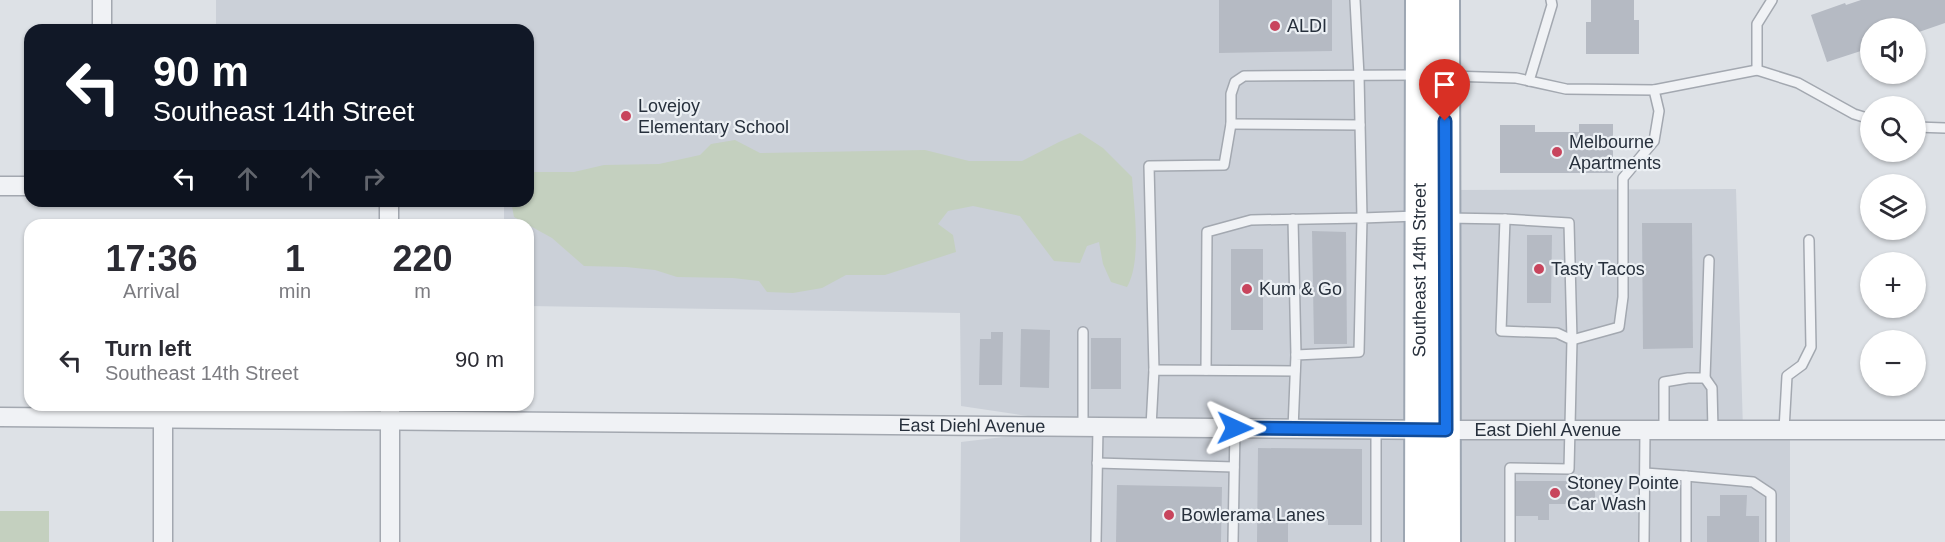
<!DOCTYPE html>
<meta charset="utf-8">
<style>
:root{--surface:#fff;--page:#f7f7f7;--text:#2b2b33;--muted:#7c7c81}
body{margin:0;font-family:Helvetica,sans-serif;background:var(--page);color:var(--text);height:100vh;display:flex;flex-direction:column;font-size:22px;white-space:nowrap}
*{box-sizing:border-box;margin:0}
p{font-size:20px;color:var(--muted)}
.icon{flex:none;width:33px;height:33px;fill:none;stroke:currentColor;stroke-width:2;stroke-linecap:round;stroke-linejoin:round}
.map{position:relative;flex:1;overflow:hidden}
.side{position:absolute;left:24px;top:219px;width:510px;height:192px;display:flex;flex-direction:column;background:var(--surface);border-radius:18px;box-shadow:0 2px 4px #0004}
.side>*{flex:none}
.hud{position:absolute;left:24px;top:24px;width:510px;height:183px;border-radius:18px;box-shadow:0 2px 4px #0004;background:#111827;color:#fff;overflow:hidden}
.fabs{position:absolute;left:1860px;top:18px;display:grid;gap:12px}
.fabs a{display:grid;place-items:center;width:66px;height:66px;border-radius:50%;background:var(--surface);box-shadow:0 2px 4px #0004;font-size:30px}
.pin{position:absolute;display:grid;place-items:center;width:51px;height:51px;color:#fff;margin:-62px -26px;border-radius:50% 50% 50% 0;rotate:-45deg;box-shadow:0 0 6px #0007}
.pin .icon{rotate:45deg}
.me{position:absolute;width:66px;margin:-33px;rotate:91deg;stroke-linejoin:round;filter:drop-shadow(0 0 4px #0008)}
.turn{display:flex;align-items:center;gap:21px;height:126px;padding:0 30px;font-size:27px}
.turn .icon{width:78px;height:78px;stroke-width:2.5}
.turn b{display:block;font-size:42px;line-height:51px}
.lanes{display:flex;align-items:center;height:57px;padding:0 30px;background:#0003;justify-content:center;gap:30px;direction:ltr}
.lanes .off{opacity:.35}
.eta{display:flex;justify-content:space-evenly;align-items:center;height:102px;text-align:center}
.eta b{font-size:36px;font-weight:600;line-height:42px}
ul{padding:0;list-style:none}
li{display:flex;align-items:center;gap:18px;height:78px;padding:0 30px}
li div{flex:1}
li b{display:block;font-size:22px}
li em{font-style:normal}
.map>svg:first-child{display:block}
.built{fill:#cbd0d8}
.green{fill:#c4d0bf}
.building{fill:#b5bac3}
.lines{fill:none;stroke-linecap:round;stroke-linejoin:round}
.service-casing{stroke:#a3a8b0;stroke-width:12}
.minor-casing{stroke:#a3a8b0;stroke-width:21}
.primary-casing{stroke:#9da6b2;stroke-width:32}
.service{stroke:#f0f2f5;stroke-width:9}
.minor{stroke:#f0f2f5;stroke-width:18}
.primary{stroke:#fff;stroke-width:28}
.route-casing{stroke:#114b97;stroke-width:15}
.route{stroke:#1a73e8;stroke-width:10}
.poi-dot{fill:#c8455d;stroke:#ecf0f4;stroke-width:2}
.labels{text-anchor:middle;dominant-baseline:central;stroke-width:4.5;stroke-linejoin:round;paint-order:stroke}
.poi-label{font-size:18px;fill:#27303c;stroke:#ecf0f4;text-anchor:start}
.street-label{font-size:18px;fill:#27303c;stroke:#ecf0f4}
</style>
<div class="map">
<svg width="1945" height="542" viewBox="0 0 1945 542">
<rect width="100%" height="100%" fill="#dde1e6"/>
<g class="built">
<polygon points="216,0 1420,0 1419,542 960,542 961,442 1095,426 961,406 960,313 528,306 528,225 504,225 504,201 528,201 528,30 216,30"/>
<polygon points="1736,189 1743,430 1790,430 1790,542 1446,542 1445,190"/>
</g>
<g class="green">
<path d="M1080,133L1103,148L1132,177C1134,208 1142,261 1127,287L1111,282L1103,264L1099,242L1087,246L1080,263L1054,261L1020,216L973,206L948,211L938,224L953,235L956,252L885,275H846L822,288L793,293L767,292L759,281L733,278L677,277L655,270L626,267L584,266L552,238L514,217L511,201H528V172H574L604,165L659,164L700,155L711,144L735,140L760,153L925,150L969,161H1022L1059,142Z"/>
<rect x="0" y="511" width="49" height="31"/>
</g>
<g class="building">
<polygon points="1219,0 1332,0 1332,51 1219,53"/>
<polygon points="1591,0 1634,0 1634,20 1639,20 1639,54 1586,54 1586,22 1591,22"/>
<polygon points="1861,0 1945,0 1945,23 1916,33 1916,28 1870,28 1870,48 1827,62 1811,15 1845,3 1846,5"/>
<polygon points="1579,124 1613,124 1613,173 1500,173 1500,125 1535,125 1535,132 1579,132"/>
<polygon points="1642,223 1692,223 1693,348 1643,349"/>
<polygon points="1312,231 1346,232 1347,344 1314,344"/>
<polygon points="1527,235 1552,235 1551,303 1527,303"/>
<rect x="1231" y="249" width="32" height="81"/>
<polygon points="1021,329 1050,330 1049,388 1020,387"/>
<polygon points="991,332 1003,332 1002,385 979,385 980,339 991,339"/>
<rect x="1091" y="338" width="30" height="51"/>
<polygon points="1258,448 1362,449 1362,525 1328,525 1328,519 1288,519 1288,542 1257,542"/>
<polygon points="1515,481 1595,481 1595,504 1549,504 1549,520 1538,520 1538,516 1515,516"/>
<polygon points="1117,485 1222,487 1221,542 1116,542"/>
<polygon points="1720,495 1747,495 1746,516 1759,516 1759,542 1707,542 1707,516 1720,516"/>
</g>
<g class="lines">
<g class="service-casing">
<g id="service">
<polyline points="1757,70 1757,24 1772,0"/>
<polyline points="1448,76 1516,78 1566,89 1654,90 1659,111 1654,141 1623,178 1623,297 1619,327 1572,340 1569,223 1505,219"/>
<polyline points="1529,81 1552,5 1551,0"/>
<polyline points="1654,90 1757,70 1798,83 1854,114 1870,119"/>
<polyline points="1231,124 1360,125"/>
<polyline points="1916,127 1945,128"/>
<polyline points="1447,218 1505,219 1501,331 1557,333 1572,340 1569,469 1510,468 1510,542"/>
<polyline points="1293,219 1296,355"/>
<polyline points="1083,332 1083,427"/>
<polyline points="1154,370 1149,166 1224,165 1231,124 1231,94 1235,82 1244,76 1416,75"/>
<polyline points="1206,370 1207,232 1251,220 1362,218 1359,76 1355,0"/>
<polyline points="1705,378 1712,388 1713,430"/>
<polyline points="1151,427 1154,370 1295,371"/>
<polyline points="1293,429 1296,355 1359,352 1362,218 1417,216"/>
<polyline points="1376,429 1376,542"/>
<polyline points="1664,430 1664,382 1688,378 1705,378 1709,260"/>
<polyline points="1784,430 1787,376 1802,365 1811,347 1809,240"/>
<polyline points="1097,463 1234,467"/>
<polyline points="1645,473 1686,476 1686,542"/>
<polyline points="1686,476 1753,482 1771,494 1771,542"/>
<polyline points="1096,542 1098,427"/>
<polyline points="1233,542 1235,428"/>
<polyline points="1644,542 1645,430"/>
</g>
</g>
<g class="minor-casing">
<g id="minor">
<polyline points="102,0 102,30"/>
<polyline points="0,186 30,186"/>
<polyline points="389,201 389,225"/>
<polyline points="390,405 390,542"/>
<path id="s1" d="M0,417L1446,430H1945"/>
<polyline points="163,542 163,418"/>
</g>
</g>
<g class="primary-casing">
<g id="primary">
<polyline points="1445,0 1446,542"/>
<path id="s2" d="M1419,542L1420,0"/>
</g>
</g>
<use href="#service" class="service"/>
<use href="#minor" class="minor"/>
<use href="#primary" class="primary"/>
</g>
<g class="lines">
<g class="route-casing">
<polyline id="route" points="1235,428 1446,430 1445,121"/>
</g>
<use href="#route" class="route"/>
</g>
<g class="poi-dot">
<circle cx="1275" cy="26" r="6"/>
<circle cx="626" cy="116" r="6"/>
<circle cx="1557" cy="152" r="6"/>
<circle cx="1539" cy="269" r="6"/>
<circle cx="1247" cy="289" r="6"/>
<circle cx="1555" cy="493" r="6"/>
<circle cx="1169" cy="515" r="6"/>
</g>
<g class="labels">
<g class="poi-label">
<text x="1287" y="26">ALDI</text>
<text x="638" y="106">Lovejoy<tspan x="638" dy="21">Elementary School</tspan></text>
<text x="1569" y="142">Melbourne<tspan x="1569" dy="21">Apartments</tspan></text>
<text x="1551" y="269">Tasty Tacos</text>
<text x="1259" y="289">Kum &amp; Go</text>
<text x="1567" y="483">Stoney Pointe<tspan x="1567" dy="21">Car Wash</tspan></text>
<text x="1181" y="515">Bowlerama Lanes</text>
</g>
<g class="street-label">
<text stroke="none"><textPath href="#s2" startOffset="272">Southeast 14th Street</textPath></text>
<text stroke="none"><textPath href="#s1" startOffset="972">East Diehl Avenue</textPath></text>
<text stroke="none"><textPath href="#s1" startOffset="1548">East Diehl Avenue</textPath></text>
</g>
</g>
</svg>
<div class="fabs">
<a><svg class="icon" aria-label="sound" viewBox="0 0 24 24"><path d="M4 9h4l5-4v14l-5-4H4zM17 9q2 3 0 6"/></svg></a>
<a><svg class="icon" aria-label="search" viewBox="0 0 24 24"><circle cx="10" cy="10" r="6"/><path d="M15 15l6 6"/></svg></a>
<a><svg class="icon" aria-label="layers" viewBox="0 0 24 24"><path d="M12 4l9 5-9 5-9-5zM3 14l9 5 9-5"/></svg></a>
<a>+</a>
<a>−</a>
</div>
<div class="pin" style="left:1445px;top:121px;background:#d93025"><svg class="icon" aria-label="arrive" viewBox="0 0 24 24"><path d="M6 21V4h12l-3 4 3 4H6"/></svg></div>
<svg class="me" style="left:1235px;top:428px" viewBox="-20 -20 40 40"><path d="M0-17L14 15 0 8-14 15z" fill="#1a73e8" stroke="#fff" stroke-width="4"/></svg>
<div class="hud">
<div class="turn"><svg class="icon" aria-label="left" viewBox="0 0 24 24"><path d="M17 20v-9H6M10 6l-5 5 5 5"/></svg><div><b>90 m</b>Southeast 14th Street</div></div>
<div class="lanes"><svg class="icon" aria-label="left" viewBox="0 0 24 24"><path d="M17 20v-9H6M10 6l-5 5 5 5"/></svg><svg class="icon off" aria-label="ahead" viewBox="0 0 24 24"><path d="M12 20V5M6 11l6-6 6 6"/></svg><svg class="icon off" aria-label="ahead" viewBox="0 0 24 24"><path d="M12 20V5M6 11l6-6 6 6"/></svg><svg class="icon off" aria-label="right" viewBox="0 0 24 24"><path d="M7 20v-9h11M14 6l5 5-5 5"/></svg></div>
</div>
<section class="side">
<div class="eta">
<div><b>17:36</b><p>Arrival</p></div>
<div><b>1</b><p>min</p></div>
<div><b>220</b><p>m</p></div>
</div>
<ul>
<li><svg class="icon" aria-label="left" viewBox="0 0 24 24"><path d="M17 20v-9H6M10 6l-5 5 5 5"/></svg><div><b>Turn left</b><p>Southeast 14th Street</p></div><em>90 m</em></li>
</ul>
</section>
</div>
